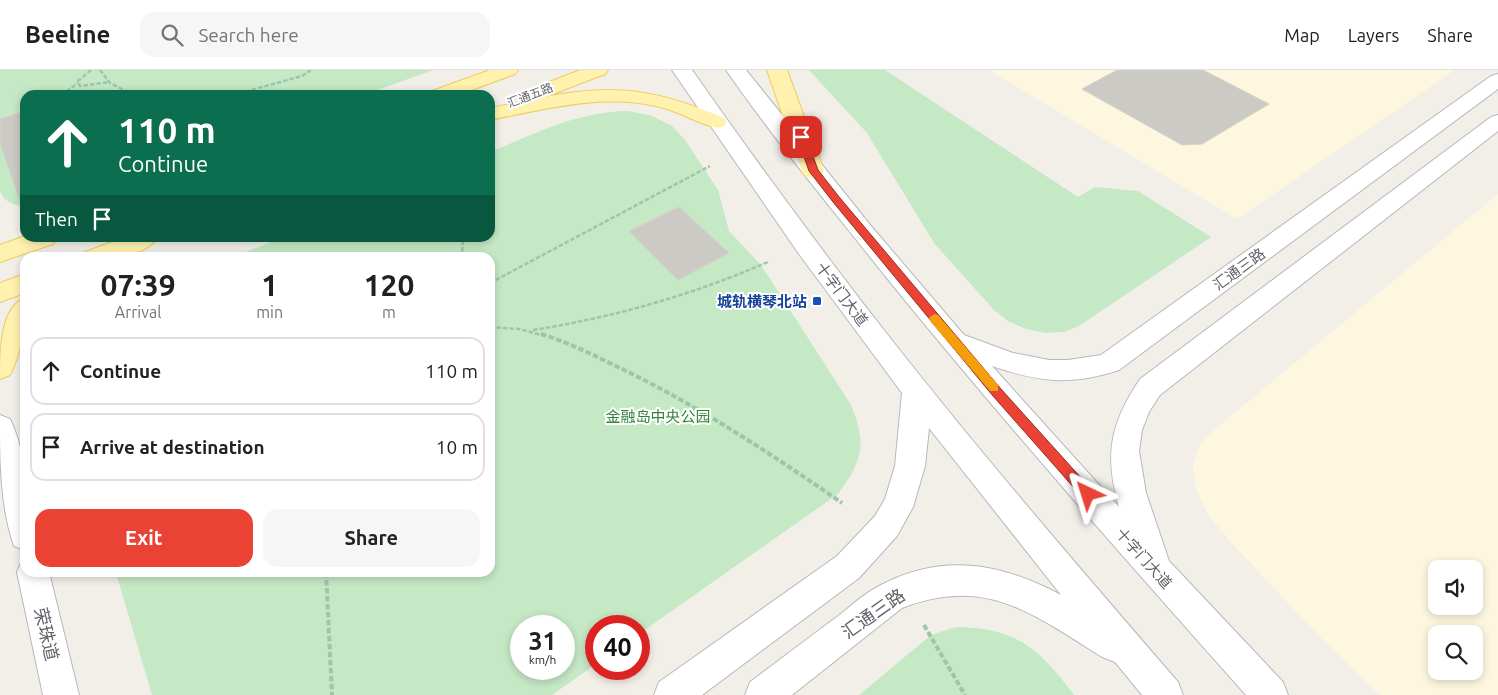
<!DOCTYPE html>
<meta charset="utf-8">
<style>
:root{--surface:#fff;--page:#f6f6f6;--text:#202124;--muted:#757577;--line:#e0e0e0;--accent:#ea4335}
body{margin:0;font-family:Ubuntu,"Noto Sans SC",sans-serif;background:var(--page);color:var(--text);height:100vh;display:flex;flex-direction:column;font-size:19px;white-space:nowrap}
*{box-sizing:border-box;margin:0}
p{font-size:16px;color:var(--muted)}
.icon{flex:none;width:28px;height:28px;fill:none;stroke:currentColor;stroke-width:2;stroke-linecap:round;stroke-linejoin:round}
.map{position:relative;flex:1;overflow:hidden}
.details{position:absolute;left:20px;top:182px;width:475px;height:325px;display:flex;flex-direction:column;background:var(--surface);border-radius:15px;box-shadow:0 2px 8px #0003}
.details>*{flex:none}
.top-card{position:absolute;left:20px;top:20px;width:475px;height:152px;border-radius:15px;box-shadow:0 2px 8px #0003;background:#0b6e4f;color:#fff;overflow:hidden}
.buttons{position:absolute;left:1428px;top:490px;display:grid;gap:10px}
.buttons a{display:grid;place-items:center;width:55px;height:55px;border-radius:10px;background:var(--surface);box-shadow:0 2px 8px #0003;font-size:25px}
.speed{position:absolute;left:510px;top:545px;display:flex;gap:10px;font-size:25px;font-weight:700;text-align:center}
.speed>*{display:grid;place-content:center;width:65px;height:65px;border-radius:50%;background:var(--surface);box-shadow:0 2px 8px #0003;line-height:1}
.speed small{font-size:12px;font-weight:400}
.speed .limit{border:8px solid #d22;background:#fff;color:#111}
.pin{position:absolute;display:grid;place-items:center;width:42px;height:42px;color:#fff;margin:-21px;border-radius:10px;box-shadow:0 2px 8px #0006}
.me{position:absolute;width:55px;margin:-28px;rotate:319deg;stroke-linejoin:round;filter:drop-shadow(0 0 4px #0008)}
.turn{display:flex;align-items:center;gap:18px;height:105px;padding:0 15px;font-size:22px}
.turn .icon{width:65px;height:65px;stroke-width:2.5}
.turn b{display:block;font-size:35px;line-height:42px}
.then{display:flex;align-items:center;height:48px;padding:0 15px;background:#0003;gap:10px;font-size:19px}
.eta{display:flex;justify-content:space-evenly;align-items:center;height:85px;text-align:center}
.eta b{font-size:30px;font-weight:700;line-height:35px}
.button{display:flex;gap:10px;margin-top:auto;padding:10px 15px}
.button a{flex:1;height:58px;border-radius:15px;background:var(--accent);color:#fff;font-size:20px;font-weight:700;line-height:58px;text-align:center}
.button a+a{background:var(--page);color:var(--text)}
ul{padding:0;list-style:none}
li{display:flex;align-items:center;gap:15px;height:68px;margin:0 10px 8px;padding:0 5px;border:2px solid var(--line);border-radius:15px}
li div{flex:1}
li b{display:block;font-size:19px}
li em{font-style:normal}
header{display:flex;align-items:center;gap:30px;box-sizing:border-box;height:70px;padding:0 25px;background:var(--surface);border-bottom:1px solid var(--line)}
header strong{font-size:24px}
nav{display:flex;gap:28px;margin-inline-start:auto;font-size:18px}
.search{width:350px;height:45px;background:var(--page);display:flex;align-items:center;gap:12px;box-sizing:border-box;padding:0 18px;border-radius:15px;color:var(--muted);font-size:19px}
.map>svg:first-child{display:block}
.commercial{fill:#fef7e0;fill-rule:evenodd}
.green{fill:#c5e8c5;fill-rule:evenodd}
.building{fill:#cccac5;stroke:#d6d1c6}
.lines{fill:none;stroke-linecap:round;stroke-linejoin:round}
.minor-casing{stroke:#b5b8bc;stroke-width:2}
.major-casing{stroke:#f2c960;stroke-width:2}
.path-far1{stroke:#9cc7a9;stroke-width:2.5;stroke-dasharray:4.5 2;stroke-linecap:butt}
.path{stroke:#9cc7a9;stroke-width:4;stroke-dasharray:5.5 2.5;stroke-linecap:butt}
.minor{fill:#fff;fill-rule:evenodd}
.major{fill:#fff2af;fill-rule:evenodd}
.route{fill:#ea4335;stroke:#982c22}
.slow{fill:#f59e0b}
.transit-dot{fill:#1a4fb4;stroke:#fff;stroke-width:2}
.labels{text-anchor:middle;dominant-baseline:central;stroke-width:4;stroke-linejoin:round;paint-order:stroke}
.far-street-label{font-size:12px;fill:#5f6368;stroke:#fff}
.street-label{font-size:15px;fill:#5f6368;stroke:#fff}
.transit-label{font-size:15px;font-weight:bold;fill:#164399;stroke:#fff;text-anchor:end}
.park-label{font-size:15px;fill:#348238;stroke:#fff}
.near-street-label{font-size:18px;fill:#5f6368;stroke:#fff}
</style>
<header>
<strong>Beeline</strong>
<div class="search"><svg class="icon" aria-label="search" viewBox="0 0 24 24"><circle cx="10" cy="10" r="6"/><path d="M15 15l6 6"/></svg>Search here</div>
<nav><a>Map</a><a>Layers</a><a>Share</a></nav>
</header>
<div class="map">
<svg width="1498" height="625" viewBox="0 0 1498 625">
<rect width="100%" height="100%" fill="#f1efe8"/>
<g class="commercial">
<polygon points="989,0 1452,0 1453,1 1237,149"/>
<path d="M1498,124V625H1380L1319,566L1227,468L1207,443L1196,418L1193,394L1200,374L1215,359ZM1436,499H1474V536H1436ZM1436,564H1474V601H1436Z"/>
</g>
<g class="green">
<path d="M0,0H433L364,25H25L24,137C13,134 3,132 0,120Z"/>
<polygon points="809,0 885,0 1078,127 1095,117 1138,121 1211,167 1079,256 1064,262 1045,263 1026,259 1008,251 994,240 934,173 867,63"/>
<path d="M628,41L652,46L672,56L685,70L718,120L729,161L761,195L851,335C867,374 863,390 838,424L639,564V556H596V594L552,625H152L116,503L490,502V188L233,187L282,168H490V82C537,63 576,42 628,41ZM521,556H564V599H521Z"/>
<path d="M956,557C1016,558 1039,578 1074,625H859L931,565Z"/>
</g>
<g class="building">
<polygon points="1117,0 1203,0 1269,34 1202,74 1182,75 1082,19"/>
<polygon points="25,41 25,133 21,134 0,73 0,49"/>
<polygon points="679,137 729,183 678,210 629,161"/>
</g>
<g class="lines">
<g class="minor-casing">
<g id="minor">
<path d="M672,0H692C758,94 826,187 898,278C988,392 1083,502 1178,612L1183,625H1142L1115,592L1102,587C1033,544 986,505 902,538L792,625H745L750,612C777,592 803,572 830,552C846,541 861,525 879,516C942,482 1001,493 1061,525L929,358L925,396L913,437L897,466L859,508L702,625H654L659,612L837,486L875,446L885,429L895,396L902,323L799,184Z"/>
<path d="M726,0H746L871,156L964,265L1013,283L1049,290H1068L1101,285L1491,6L1498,4V19L1119,300C1071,316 1039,312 992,296L1119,437C1104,385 1110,354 1140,309L1491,47L1498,45V61L1160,325L1149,342L1142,360L1139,381L1146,423L1169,491L1283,612L1288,625H1246C1124,488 1002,350 886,207C832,139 776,72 726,0Z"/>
<path d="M0,345L10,349C30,389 25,437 25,480L14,476C0,436 0,389 0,345Z"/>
<polygon points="25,490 25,502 49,502 79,625 43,625 17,502 22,491"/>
</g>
</g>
<g class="major-casing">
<g id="major">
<polygon points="490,0 518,0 515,4 458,25 429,25 432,21"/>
<path d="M580,0H608L605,4L545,27C616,13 658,20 724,48L727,52L724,56L717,58C697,53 680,42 660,37C603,23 545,39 490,50V38L541,28L534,26L531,22L534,18Z"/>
<polygon points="767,0 787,0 824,101 821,106 813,108 805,106 802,101"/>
<polygon points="25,166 57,168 53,174 0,192 0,175"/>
<path d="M123,168H157C145,188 103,188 82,188L85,182Z"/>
<polygon points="25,204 25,223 0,232 0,213"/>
<path d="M25,228C25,253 22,282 10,305L0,309C0,282 0,237 25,228Z"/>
</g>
</g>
<g class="path-far1">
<polyline points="91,0 78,11 80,16 110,12"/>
<polyline points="100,0 110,13 134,25"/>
<polyline points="61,25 78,13"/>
<polyline points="233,25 302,6 311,0"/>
<polyline points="462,188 463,168"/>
<polyline points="490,213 710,96"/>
<polyline points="490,257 519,259 545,266"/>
<path d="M533,260C615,247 692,225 768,192"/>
</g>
<g class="path">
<path d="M541,264C568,272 593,285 618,297C697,335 770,383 842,433"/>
<polyline points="326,502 332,625"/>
<polyline points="924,555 965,625"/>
</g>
<use href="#minor" class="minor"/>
<use href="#major" class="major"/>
</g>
<polygon class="route" points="798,65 806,67 818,100 840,128 1001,319 1092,420 1094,424 1092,428 1083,428 993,326 833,132 809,101 797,67"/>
<polygon class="slow" points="934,244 938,245 998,315 998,321 990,321 930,251 929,248"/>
<rect class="transit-dot" x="812" y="226" width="10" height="10" rx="2.5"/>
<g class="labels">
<g class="far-street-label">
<text transform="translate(530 25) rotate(-21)">汇通五路</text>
</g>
<g class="street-label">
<text transform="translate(1239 199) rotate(-36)">汇通三路</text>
<text transform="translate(842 224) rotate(53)">十字门大道</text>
<text transform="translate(1144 488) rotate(48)">十字门大道</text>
</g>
<g class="transit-label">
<text x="807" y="231">城轨横琴北站</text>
</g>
<g class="park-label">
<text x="658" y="346">金融岛中央公园</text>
</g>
<g class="near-street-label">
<text transform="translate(873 543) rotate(-35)">汇通三路</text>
<text transform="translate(47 564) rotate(77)">荣珠道</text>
</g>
</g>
</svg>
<div class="buttons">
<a><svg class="icon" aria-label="sound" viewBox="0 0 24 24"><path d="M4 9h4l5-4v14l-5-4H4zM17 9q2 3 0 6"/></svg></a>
<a><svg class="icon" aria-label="search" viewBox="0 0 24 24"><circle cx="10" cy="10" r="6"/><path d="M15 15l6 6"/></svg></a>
</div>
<div class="speed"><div>31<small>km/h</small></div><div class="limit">40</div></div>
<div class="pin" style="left:801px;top:67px;background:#d93025"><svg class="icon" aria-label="arrive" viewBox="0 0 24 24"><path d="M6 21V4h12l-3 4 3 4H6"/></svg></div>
<svg class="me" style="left:1088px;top:424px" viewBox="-20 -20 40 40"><path d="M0-17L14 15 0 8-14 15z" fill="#ea4335" stroke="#fff" stroke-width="4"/></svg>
<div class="top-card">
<div class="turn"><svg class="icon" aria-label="ahead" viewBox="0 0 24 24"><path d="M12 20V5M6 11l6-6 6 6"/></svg><div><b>110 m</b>Continue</div></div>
<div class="then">Then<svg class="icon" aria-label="arrive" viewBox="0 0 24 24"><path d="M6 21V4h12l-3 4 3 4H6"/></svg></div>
</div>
<section class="details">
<div class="eta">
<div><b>07:39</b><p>Arrival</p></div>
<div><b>1</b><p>min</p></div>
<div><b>120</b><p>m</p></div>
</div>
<ul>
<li><svg class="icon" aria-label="ahead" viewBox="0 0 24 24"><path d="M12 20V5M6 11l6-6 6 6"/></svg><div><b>Continue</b></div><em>110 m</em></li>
<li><svg class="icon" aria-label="arrive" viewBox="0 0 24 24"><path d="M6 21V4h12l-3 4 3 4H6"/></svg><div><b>Arrive at destination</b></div><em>10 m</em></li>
</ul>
<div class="button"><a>Exit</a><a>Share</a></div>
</section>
</div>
